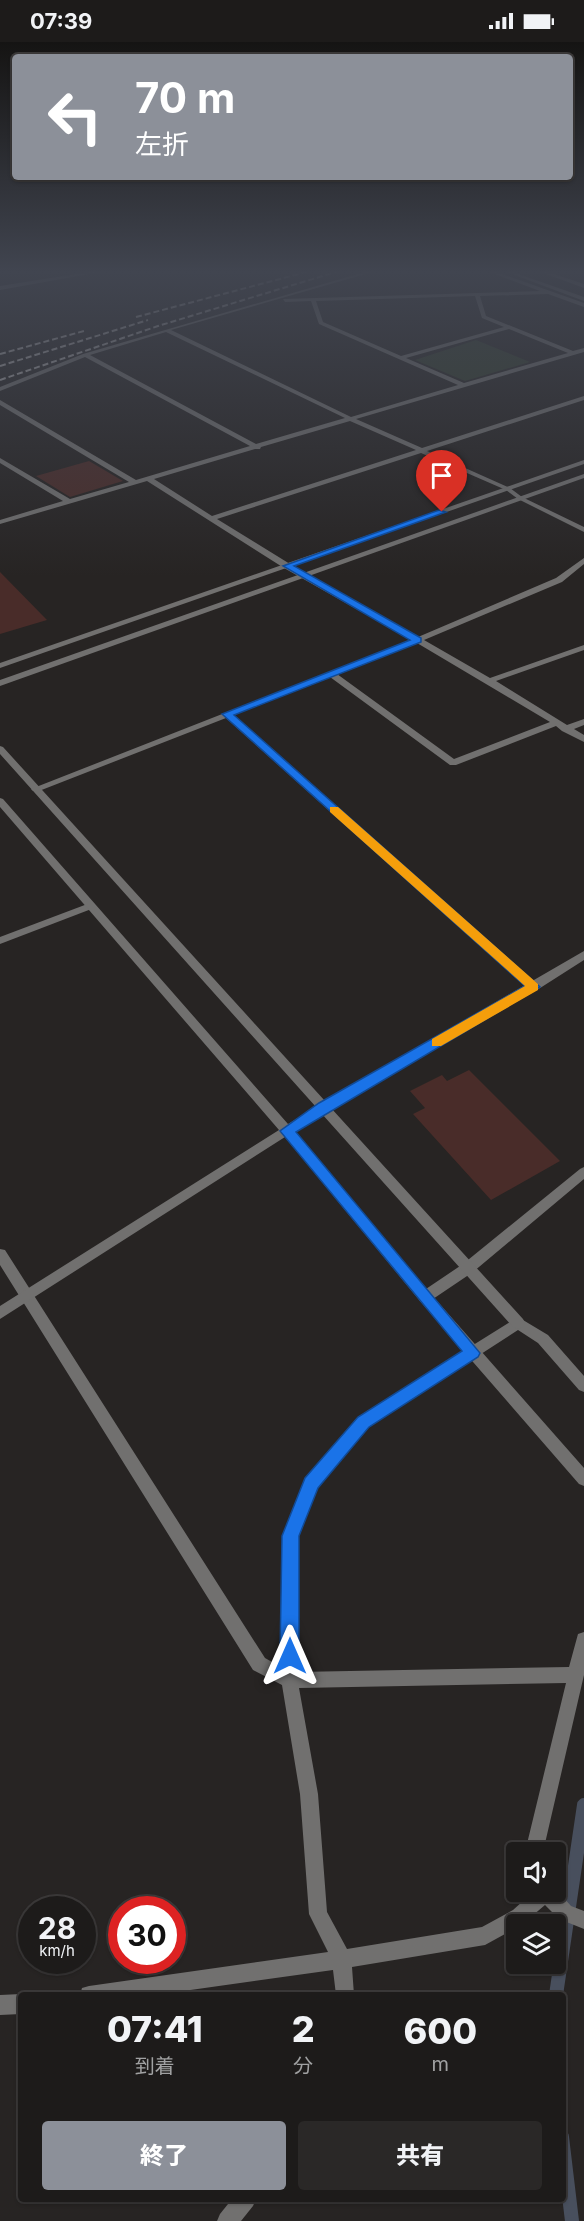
<!DOCTYPE html>
<html lang="ja">
<meta charset="utf-8">
<style>
:root{--surface:#1d1b1a;--page:#2a2827;--text:#f1f3f6;--muted:#a0a1a2;--line:#3b3939;--accent:#8c9099}
body{margin:0;font-family:Inter,"Noto Sans JP",sans-serif;background:var(--page);color:var(--text);height:100vh;display:flex;flex-direction:column;font-size:22px;white-space:nowrap}
*{box-sizing:border-box;margin:0}
p{font-size:20px;color:var(--muted)}
.icon{flex:none;width:33px;height:33px;fill:none;stroke:currentColor;stroke-width:2;stroke-linecap:round;stroke-linejoin:round}
.map{position:relative;flex:1;overflow:hidden}
.details{position:absolute;left:18px;top:1950px;width:548px;height:210px;display:flex;flex-direction:column;background:var(--surface);border-radius:6px;box-shadow:0 2px 4px #0004,0 0 0 2px var(--line)}
.details>*{flex:none}
.banner{position:absolute;left:12px;top:12px;width:561px;height:126px;border-radius:6px;box-shadow:0 2px 4px #0004,0 0 0 2px var(--line);background:#8c9099;color:#fff;overflow:hidden}
.tools{position:absolute;left:506px;top:1800px;display:grid;gap:12px}
.tools a{display:grid;place-items:center;width:60px;height:60px;border-radius:6px;background:var(--surface);box-shadow:0 2px 4px #0004,0 0 0 2px var(--line);font-size:30px}
.speed{position:absolute;left:18px;top:1854px;display:flex;gap:12px;font-size:30px;font-weight:700;text-align:center}
.speed>*{display:grid;place-content:center;width:78px;height:78px;border-radius:50%;background:var(--surface);box-shadow:0 2px 4px #0004,0 0 0 2px var(--line);line-height:1}
.speed small{font-size:15px;font-weight:400}
.speed .limit{border:9px solid #d22;background:#fff;color:#111}
.pin{position:absolute;display:grid;place-items:center;width:51px;height:51px;color:#fff;margin:-62px -26px;border-radius:50% 50% 50% 0;rotate:-45deg;box-shadow:0 0 6px #0007}
.pin .icon{rotate:45deg}
.me{position:absolute;width:66px;margin:-33px;rotate:0deg;stroke-linejoin:round;filter:drop-shadow(0 0 4px #0008)}
.turn{display:flex;align-items:center;gap:21px;height:126px;padding:0 24px;font-size:27px}
.turn .icon{width:78px;height:78px;stroke-width:2.5}
.turn b{display:block;font-size:42px;line-height:51px}
.eta{display:flex;justify-content:space-evenly;align-items:center;height:102px;text-align:center}
.eta b{font-size:36px;font-weight:800;line-height:42px}
.button{display:flex;gap:12px;margin-top:auto;padding:12px 24px}
.button a{flex:1;height:69px;border-radius:6px;background:var(--accent);color:#fff;font-size:24px;font-weight:800;line-height:69px;text-align:center}
.button a+a{background:var(--page);color:var(--text)}
.status{display:flex;justify-content:space-between;align-items:center;height:42px;padding:0 30px;background:var(--surface);direction:ltr}
.status svg{height:16px;fill:currentColor}
.map>svg:first-child{display:block}
.green{fill:#313c2b}
.lines{fill:none;stroke-linecap:round;stroke-linejoin:round}
.stream{stroke:#484f5d;stroke-width:14}
.building{fill:#492c29}
.minor{fill:#71706f;fill-rule:evenodd}
.tertiary{fill:#71706f;fill-rule:evenodd}
.rail{stroke:#aeacac;stroke-width:2;stroke-dasharray:6 3;stroke-linecap:butt}
.route{fill:#1a73e8;stroke:#114b97;stroke-width:1.5}
.slow{fill:#f59e0b}
</style>
<div class="status"><b>07:39</b><svg viewBox="0 0 49 12"><path d="M0 12V9h3v3zM5 12V6h3v6zM10 12V3h3v9zM15 12V0h3v12zM26 1h20v11H26zM47 4h2v5h-2z"/></svg></div>
<div class="map">
<svg width="584" height="2179" viewBox="0 0 584 2179">
<rect width="100%" height="100%" fill="#272423"/>
<polygon class="green" points="476,298 530,320 465,339 415,318"/>
<g class="lines">
<g class="stream">
<polyline points="556,1953 584,1763"/>
<polyline points="562,2095 572,2179"/>
</g>
</g>
<g class="building">
<polygon points="89,419 123,439 70,455 36,434"/>
<polygon points="0,530 47,578 0,592"/>
<polygon points="469,1028 560,1119 491,1158 413,1072 425,1066 410,1049 442,1033 447,1039"/>
</g>
<g class="lines">
<g class="minor">
<polygon points="95,229 106,229 0,248 0,244"/>
<path d="M368,229H376L171,288L351,375L458,343L319,282L311,259L285,260L283,257L540,249L487,229H494L584,261V265L548,252L480,254L486,274L573,309L584,306V310L356,377L422,406L584,354V358L427,409L510,446L522,455L584,485V490L518,457L506,448L421,411L217,477L290,522L418,595L556,536L584,516V522L562,540L424,598L490,636L584,603V608L496,639L567,683L584,677V683L574,687L584,693V700L562,689L556,684L456,723H450L330,635L233,673L537,942L538,945L537,948H529L226,676L39,749H33L31,747L411,598L284,526L147,439L0,482V478L63,459L0,421V416L70,457L129,440L0,363V358L136,438L250,404L85,315L0,349V345L83,312ZM475,254L482,276L504,285L401,314L323,280L316,259ZM509,287L568,311L464,341L406,316ZM166,290L345,376L256,402L90,313ZM350,379L416,408L212,474L154,437L255,407H260L261,405ZM417,601L550,680L454,717L337,632Z"/>
<polygon points="538,229 545,229 584,242 584,246"/>
<polygon points="90,861 95,864 94,866 0,902 0,895"/>
<polygon points="584,1125 584,1137 473,1230 430,1259 425,1261 420,1259 418,1255 420,1251 463,1222 580,1127"/>
<polygon points="0,1207 5,1208 265,1616 281,1625 283,1494 306,1436 358,1375 518,1275 548,1293 584,1334 584,1350 579,1348 538,1301 518,1288 368,1385 317,1445 299,1494 297,1630 569,1625 578,1592 584,1590 584,1633 543,1810 525,1810 566,1641 299,1646 318,1752 327,1870 347,1907 482,1885 513,1868 533,1850 555,1850 555,1846 571,1864 584,1869 584,1887 559,1877 545,1863 525,1880 516,1882 516,1886 485,1903 352,1925 354,1953 336,1953 333,1928 155,1953 80,1953 82,1946 89,1944 328,1910 309,1872 300,1752 282,1643 253,1628 0,1223"/>
<polygon points="21,1952 21,1972 0,1973 0,1953"/>
<polygon points="232,2157 256,2157 253,2164 241,2179 217,2179 220,2172"/>
</g>
<g class="tertiary">
<polygon points="504,229 510,229 584,255 584,259"/>
<polygon points="584,418 584,422 0,626 0,621"/>
<polygon points="584,432 584,436 0,644 0,638"/>
<polygon points="0,704 3,705 325,1059 584,909 584,918 537,948 331,1066 523,1277 525,1281 523,1285 518,1287 513,1285 322,1072 295,1090 430,1251 584,1426 584,1444 579,1442 420,1259 285,1095 0,1277 0,1264 279,1088 0,765 0,756 3,757 288,1082 316,1065 0,712"/>
</g>
<g class="rail">
<polyline points="136,275 310,229"/>
<polyline points="0,312 84,289"/>
<polyline points="0,324 148,278"/>
<polyline points="0,338 158,284 339,229"/>
</g>
</g>
<linearGradient id="sky" x2="0" y2="1"><stop stop-color="#151413"/><stop offset="0.43" stop-color="#414550"/><stop offset="1" stop-color="#414550" stop-opacity="0"/></linearGradient>
<rect width="584" height="534" fill="url(#sky)"/>
<polygon class="route" points="439,468 446,470 294,524 421,596 421,600 234,673 540,945 296,1090 480,1311 478,1315 369,1385 318,1446 299,1494 299,1614 296,1620 290,1623 283,1620 280,1614 282,1494 305,1436 358,1375 462,1309 280,1089 319,1061 525,944 222,672 410,598 283,524"/>
<polygon class="slow" points="330,765 338,765 538,942 538,948 441,1004 432,1004 432,997 525,944 330,770"/>
</svg>
<div class="tools">
<a><svg class="icon" aria-label="sound" viewBox="0 0 24 24"><path d="M4 9h4l5-4v14l-5-4H4zM17 9q2 3 0 6"/></svg></a>
<a><svg class="icon" aria-label="layers" viewBox="0 0 24 24"><path d="M12 4l9 5-9 5-9-5zM3 14l9 5 9-5"/></svg></a>
</div>
<div class="speed"><div>28<small>km/h</small></div><div class="limit">30</div></div>
<div class="pin" style="left:442px;top:470px;background:#d93025"><svg class="icon" aria-label="arrive" viewBox="0 0 24 24"><path d="M6 21V4h12l-3 4 3 4H6"/></svg></div>
<svg class="me" style="left:290px;top:1614px" viewBox="-20 -20 40 40"><path d="M0-17L14 15 0 8-14 15z" fill="#1a73e8" stroke="#fff" stroke-width="4"/></svg>
<div class="banner">
<div class="turn"><svg class="icon" aria-label="left" viewBox="0 0 24 24"><path d="M17 20v-9H6M10 6l-5 5 5 5"/></svg><div><b>70 m</b>左折</div></div>
</div>
<section class="details">
<div class="eta">
<div><b>07:41</b><p>到着</p></div>
<div><b>2</b><p>分</p></div>
<div><b>600</b><p>m</p></div>
</div>
<div class="button"><a>終了</a><a>共有</a></div>
</section>
</div>
